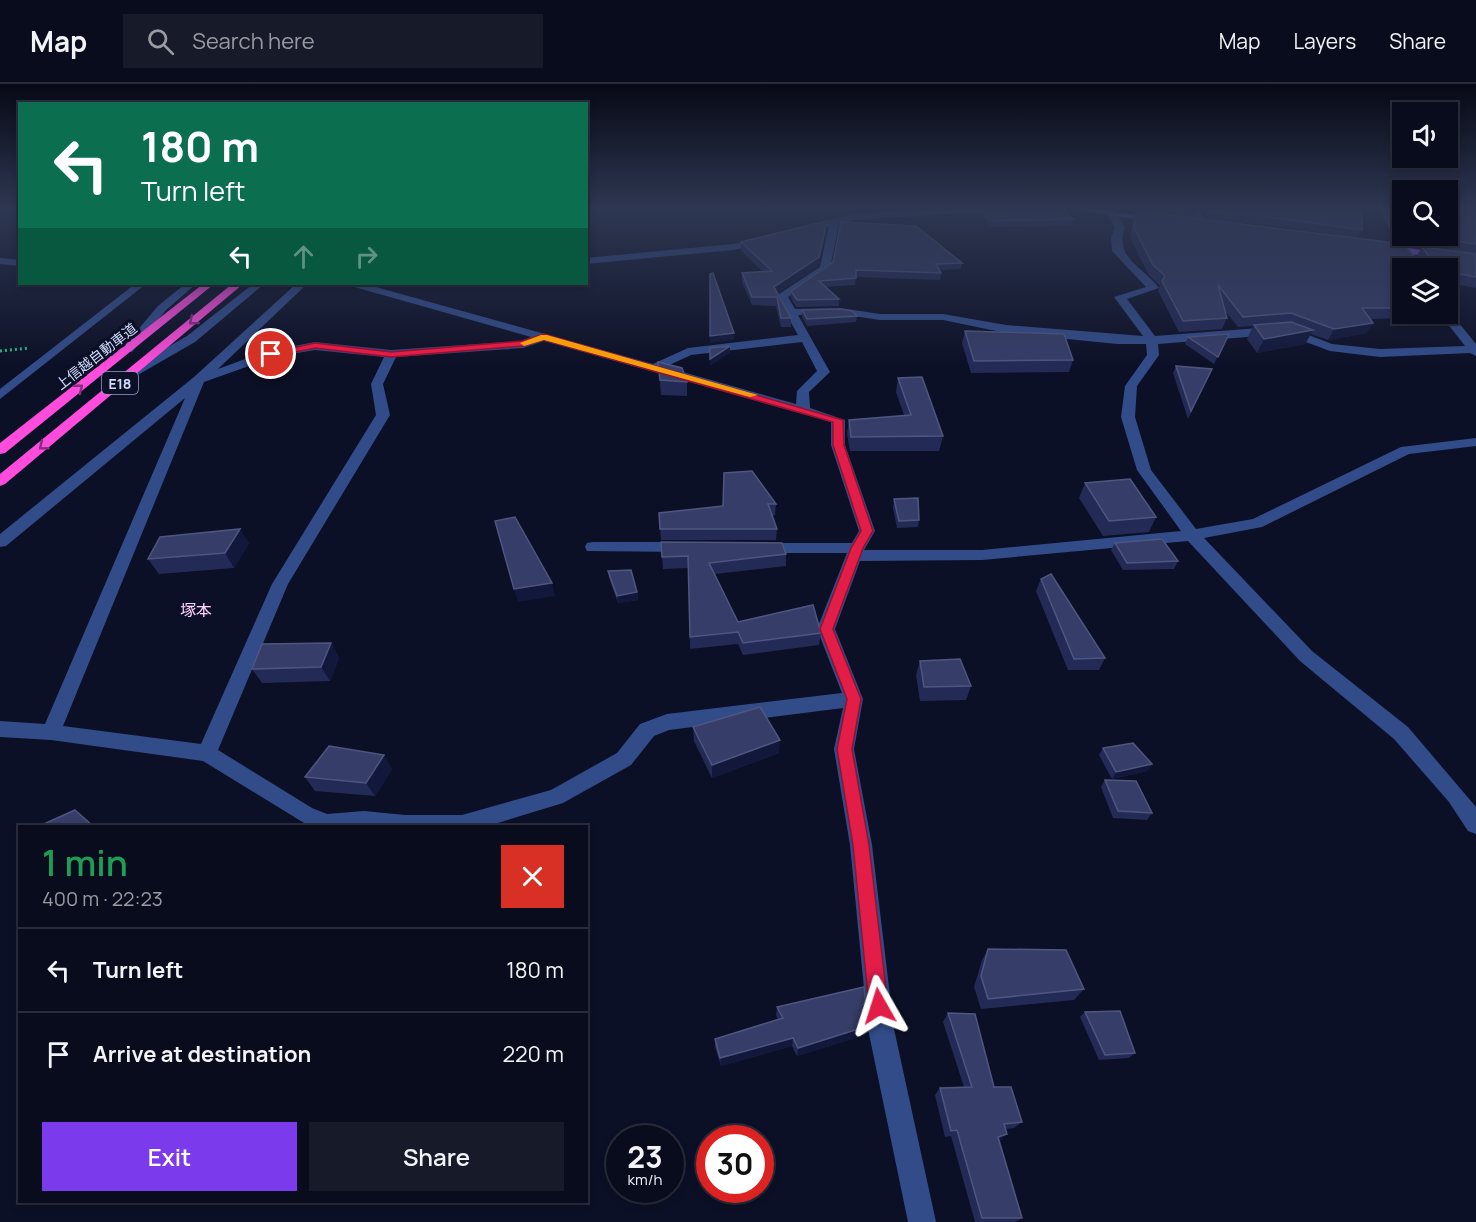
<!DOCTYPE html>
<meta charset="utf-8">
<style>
:root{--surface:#090c1c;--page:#171a29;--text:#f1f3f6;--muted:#999ba3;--line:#292c3b;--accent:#7c3aed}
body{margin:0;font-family:Manrope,"Noto Sans JP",sans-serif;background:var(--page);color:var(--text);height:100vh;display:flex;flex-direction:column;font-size:22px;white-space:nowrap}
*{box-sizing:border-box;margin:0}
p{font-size:20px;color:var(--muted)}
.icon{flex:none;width:33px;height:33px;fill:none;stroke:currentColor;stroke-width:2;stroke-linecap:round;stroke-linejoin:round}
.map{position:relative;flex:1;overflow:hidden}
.sheet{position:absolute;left:18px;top:741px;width:570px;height:378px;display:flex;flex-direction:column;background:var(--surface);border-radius:0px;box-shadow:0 3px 9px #0003,0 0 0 2px var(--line)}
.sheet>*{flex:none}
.guide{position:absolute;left:18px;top:18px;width:570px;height:183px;border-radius:0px;box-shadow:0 3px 9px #0003,0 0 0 2px var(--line);background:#0b6e4f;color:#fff;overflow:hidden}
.tools{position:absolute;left:1392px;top:18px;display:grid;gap:12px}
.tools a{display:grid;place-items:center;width:66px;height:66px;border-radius:0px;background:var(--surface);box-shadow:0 3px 9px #0003,0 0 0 2px var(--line);font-size:30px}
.speed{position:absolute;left:606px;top:1041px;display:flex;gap:12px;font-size:30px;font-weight:700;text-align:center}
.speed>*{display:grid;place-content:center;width:78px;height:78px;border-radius:50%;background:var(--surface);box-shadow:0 3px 9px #0003,0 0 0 2px var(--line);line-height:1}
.speed small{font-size:15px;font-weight:400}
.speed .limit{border:9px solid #d22;background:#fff;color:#111}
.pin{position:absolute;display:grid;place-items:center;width:51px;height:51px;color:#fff;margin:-26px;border:3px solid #fff;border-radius:50%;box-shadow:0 2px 6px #0007}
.me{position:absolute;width:66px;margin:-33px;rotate:354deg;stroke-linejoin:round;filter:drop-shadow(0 0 4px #0008)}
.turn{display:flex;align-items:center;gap:21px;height:126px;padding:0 24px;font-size:27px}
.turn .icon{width:78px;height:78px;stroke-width:2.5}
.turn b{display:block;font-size:42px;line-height:51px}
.lanes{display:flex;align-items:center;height:57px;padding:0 24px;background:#0003;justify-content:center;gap:30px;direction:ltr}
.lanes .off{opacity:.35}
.round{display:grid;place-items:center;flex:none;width:63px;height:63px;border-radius:0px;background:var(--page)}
.summary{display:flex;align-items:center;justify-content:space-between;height:102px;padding:0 24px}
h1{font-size:36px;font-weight:600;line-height:45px;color:#1e9e55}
.action{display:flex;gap:12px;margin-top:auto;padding:12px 24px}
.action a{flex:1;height:69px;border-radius:0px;background:var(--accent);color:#fff;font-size:24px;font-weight:600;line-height:69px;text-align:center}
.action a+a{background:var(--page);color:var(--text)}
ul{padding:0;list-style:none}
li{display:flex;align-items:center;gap:18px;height:84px;padding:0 24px;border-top:2px solid var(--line)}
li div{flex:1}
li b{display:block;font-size:22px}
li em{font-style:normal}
header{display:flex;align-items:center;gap:36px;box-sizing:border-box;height:84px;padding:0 30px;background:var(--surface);border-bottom:2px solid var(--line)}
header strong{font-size:28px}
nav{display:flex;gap:33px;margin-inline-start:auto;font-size:21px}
.search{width:420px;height:54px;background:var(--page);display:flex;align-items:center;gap:15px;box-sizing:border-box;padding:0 21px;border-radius:0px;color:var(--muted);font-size:22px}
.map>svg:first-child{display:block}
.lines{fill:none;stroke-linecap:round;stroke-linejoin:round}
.path{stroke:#22c284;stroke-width:3;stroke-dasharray:2 3;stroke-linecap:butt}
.minor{fill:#324c8a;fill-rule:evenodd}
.major{fill:#8a58ff;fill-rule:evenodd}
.highway{fill:#ff4cdc;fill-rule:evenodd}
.wall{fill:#232a56}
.shaded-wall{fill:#12183b}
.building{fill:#363d68;stroke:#4e5680;stroke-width:1.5}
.oneway{stroke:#862e81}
.route{fill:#e11d48;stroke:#92132f;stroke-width:1.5}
.slow{fill:#f59e0b}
.labels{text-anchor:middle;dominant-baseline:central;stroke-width:6;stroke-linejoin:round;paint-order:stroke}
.far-street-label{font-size:14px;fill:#d1dbff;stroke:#0c1026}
.shield{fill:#0c1026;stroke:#969ebe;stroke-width:1.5}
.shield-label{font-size:14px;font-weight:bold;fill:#d1dbff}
.neighbourhood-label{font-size:16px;fill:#ffd3fd;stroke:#0c1026}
</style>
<header>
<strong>Map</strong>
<div class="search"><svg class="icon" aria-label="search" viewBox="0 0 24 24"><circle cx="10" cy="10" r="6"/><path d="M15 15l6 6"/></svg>Search here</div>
<nav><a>Map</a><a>Layers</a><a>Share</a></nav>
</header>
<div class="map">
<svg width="1476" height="1138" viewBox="0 0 1476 1138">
<rect width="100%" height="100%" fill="#0c1026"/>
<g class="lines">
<polyline class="path" points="0,267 29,264"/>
<g class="minor">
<path d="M948,124H997L992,127L855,136L839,140L830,184L788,213L795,225L840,224L880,230H943L1006,241L1143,252L1114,213L1146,203L1112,167L1111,154L1115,143L1103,124H1113L1125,143C1114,174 1142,182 1159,204L1127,215L1155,252L1285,242L1332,260L1380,265L1465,262L1440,230L1450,228L1476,260V272L1470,269L1380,273L1330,267L1284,250L1158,260L1159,271L1137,302L1135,333L1151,386L1196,445L1253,435L1401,363L1476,354V362L1409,370L1262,443L1204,454L1312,567L1408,643L1476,723V750L1468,747L1449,718L1394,655L1300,577L1188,457L982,476L860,477L835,545L863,615L854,665L872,761L894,945L936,1138H908L868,945L850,761L834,665L843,624L669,646L654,652L631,681L563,719L488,742H309L203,677L51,656L0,653V637L45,640L185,314L6,462L0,463V450L194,293L296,200H307L218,285L267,267L315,258L391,266L521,257L531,253L351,202L350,200H365L653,280L688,264L798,251L776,212L820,183L829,142L804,148L801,147V143L855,130ZM840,230L880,236H943L1006,249L1118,260H1146L1147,271L1125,302L1121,333L1137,386L1181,447L982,466H864L875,447L845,361V336L810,324L809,308L830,288L798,231ZM544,257L831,338V361L859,447L852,459H760L752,464L760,469H847L817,545L842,609L667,630L640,640L617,669L551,706L462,731H405L364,727L327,730L312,724L218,666L288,500L390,331L383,300L396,273L523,264ZM802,258L817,287L797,307L796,320L665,283L691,271ZM315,266L384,273L371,300L376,331L272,500L201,660L63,642L204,298L274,273Z"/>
<polygon points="1188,124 1198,124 1209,141 1207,143 1201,143"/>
<polygon points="1380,124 1390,124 1409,167 1421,184 1411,184 1399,167"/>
<polygon points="763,154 767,155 767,159 733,166 586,180 586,174 733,160"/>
<polygon points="0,174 20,176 20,182 0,180"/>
<polygon points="135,200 146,200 0,315 0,305"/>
<polygon points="185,200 196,200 166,226 132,268 124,268 124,262 158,222"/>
<polygon points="253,200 264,200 195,258 136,292 128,292 128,286 187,252"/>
<polygon points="593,458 684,458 692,463 684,468 587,467 585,463 587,459"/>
</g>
<g class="major">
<polygon points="1070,124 1094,124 1161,136 1156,139"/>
<polygon points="1386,161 1476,173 1476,179 1382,166 1381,164"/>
</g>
<g class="highway">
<polygon points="203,200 214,200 5,369 0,370 0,359"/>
<polygon points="232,200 243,200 5,400 0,402 0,390"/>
</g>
</g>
<g class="wall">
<polygon points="983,124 1073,135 1071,142 990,143 982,130"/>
<polygon points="1134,124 1194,124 1196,127 1193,134 1208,136 1200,124 1362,124 1362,146 1358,154 1258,140 1215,137 1417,176 1418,176 1416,173 1422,163 1427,163 1418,152 1448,152 1476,124 1476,204 1448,199 1448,184 1402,184 1402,230 1409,230 1406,234 1370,235 1367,249 1328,256 1311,250 1305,260 1257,269 1247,255 1253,242 1238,243 1225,227 1227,234 1222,245 1179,248 1158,207 1160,202 1149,191 1130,154 1133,136 1136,127 1134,127"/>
<polygon points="916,142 962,179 961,185 939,186 941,189 940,196 856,193 855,201 826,203 839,215 839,222 796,223 791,214 791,207"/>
<polygon points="826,145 818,182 778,209 791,234 791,243 781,243 776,222 752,221 742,198 742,189 763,188 741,167 741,158"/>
<polygon points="802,226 857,232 856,238 807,242 802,233"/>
<polygon points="965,247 1073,276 1069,288 971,289 962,259"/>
<polygon points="1229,250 1214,280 1185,260 1188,253"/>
<polygon points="658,278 687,298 687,312 661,311"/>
<polygon points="1176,282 1212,285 1188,335 1173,289"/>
<polygon points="898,294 943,352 939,367 850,367 847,350 849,336 904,331 896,308"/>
<polygon points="1085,399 1156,433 1149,448 1103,452 1079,414"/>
<polygon points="894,415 919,436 918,443 897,444 893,423"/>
<polygon points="776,420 775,431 772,432 777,445 776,456 661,456 659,429"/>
<polygon points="661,458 786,470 786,482 715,490 738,538 821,549 819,561 743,571 738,560 690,565 689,484 663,485"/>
<polygon points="249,459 234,484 159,490 148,475"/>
<polygon points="1115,459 1178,477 1174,485 1123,486 1111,466"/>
<polygon points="608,487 637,508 638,516 618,519 609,494"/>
<polygon points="1041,495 1105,574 1099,586 1068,586 1036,507"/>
<polygon points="331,559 339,574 330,597 262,599 252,585"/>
<polygon points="920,577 971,602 966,616 920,617 916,591"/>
<polygon points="693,643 779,669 712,694 694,657"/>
<polygon points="1103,664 1152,680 1147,687 1112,695 1099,671"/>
<polygon points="392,685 375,712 315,707 305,693"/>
<polygon points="1105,696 1152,729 1147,736 1113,734 1101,703"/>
<polygon points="988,865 1084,905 1074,916 981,925 974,903 982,876"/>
<polygon points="777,923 868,942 865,951 797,972 792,962 721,982 715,963 715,955 778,935 776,932"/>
<polygon points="1085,928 1135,969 1129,974 1099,976 1080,933"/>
<polygon points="948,929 994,1003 1022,1038 1014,1044 1006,1045 999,1057 1022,1134 1015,1138 975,1138 951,1052 945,1053 935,1011 940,1004 964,1003 943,938"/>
</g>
<g class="shaded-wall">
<polygon points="827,137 826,145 818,182 774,211 774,203"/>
<polygon points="1373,239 1367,249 1328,256 1334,245"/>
<polygon points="1313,246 1305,260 1257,269 1264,255"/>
<polygon points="734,249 734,256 710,259 710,252"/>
<polygon points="730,262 730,269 710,282 710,275"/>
<polygon points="240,445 249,459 234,484 225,469"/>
<polygon points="552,499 555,512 518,518 514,505"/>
<polygon points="637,508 638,516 618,519 617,512"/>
<polygon points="331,559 339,574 330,597 321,583"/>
<polygon points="780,656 779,669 712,694 712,681"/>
<polygon points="384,671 392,685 375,712 366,699"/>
<polygon points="1152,680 1147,687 1112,695 1116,688"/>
<polygon points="868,942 865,951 797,972 798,964"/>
<polygon points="793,954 792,962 721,982 720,974"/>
<polygon points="1007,1050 1000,1057 998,1053"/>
</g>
<g class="building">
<polygon points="983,124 1062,124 1073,135 991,137"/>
<polygon points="1170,124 1194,124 1196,127"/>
<polygon points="1208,124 1362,124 1362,146 1262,132 1212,129"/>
<polygon points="1448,124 1476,124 1476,160 1433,154 1431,152 1448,152"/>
<polygon points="1136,127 1404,160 1417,176 1430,174 1422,163 1476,170 1476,193 1448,188 1448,184 1427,184 1418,183 1419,184 1402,184 1402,200 1397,199 1402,208 1402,224 1362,224 1373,239 1334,245 1291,229 1243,233 1218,201 1227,234 1183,237 1162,197 1165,192 1153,181 1134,144"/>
<polygon points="827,137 819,173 774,203 791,234 781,234 777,213 752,213 742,189 772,187 741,158"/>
<polygon points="841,138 916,142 962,179 936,180 941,189 856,186 856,194 819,197 839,215 797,216 791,207 833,178"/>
<polygon points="713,189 734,249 710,252 710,190"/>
<polygon points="841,225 852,227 857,232 807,235 802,226"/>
<polygon points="1291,238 1313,246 1264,255 1254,241"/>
<polygon points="965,247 1064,250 1073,276 974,277"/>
<polygon points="1229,250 1218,273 1188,253"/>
<polygon points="730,262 710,275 710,264"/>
<polygon points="658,278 682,284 687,298 660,296"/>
<polygon points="1176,282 1212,285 1191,327"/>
<polygon points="922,293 943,352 851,353 849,336 911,331 898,294"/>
<polygon points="752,387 776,420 768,420 777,445 660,445 659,429 723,422 724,389"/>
<polygon points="1130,395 1156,433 1109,437 1085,399"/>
<polygon points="918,414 919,436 899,437 894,415"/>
<polygon points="515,433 552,499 514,505 495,437"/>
<polygon points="240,445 225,469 148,475 160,453"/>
<polygon points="1162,455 1178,477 1127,479 1115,459"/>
<polygon points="661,458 782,459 786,470 709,479 738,538 813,521 821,549 743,559 738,548 690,553 688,472 662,473"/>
<polygon points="631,486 637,508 617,512 608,487"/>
<polygon points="1051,490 1105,574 1074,575 1041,495"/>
<polygon points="331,559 321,583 252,585 262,560"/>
<polygon points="960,575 971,602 924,603 920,577"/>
<polygon points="760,623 780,656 712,681 693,643"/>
<polygon points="1133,659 1152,680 1116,688 1103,664"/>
<polygon points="329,662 384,671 366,699 305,693"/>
<polygon points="1105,696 1136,697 1152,729 1118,727"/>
<polygon points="75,726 93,742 47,742 44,740"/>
<polygon points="988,865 1066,866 1084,905 988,915 981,892"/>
<polygon points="864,903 868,942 798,964 793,954 720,974 715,955 783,934 777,923"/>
<polygon points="1120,927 1135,969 1105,971 1085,928"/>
<polygon points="948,929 975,930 994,1003 1011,1003 1022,1038 1004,1040 1007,1050 998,1053 1022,1134 982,1134 957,1046 951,1047 940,1004 972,1003"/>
</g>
<defs><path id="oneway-chevron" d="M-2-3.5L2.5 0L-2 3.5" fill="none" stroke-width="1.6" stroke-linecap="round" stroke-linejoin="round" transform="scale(1.5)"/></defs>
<g class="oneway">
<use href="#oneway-chevron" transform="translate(193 237) rotate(140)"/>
<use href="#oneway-chevron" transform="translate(79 304) rotate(-38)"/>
<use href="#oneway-chevron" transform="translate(43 362) rotate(141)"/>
</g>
<linearGradient id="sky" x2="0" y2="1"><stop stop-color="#070915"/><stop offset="0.44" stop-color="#2e3752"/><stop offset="1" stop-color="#2e3752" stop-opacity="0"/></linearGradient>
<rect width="1476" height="283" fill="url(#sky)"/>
<polygon class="route" points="544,250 843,336 844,361 873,447 863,464 833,545 861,615 852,665 869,761 888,922 886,929 879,932 872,929 869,922 853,761 837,665 847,615 820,545 851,464 861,447 833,361 833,338 544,256 523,262 391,273 315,264 271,273 266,270 315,259 391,268 522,257"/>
<polygon class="slow" points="541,251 547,251 758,311 750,313 544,256 524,262 520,259"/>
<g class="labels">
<g class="far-street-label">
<text transform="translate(96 272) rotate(-38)">上信越自動車道</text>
</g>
<rect class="shield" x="102" y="288" width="36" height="22" rx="4.5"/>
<g class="shield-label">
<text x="120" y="299">E18</text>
</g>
<g class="neighbourhood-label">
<text x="196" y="526">塚本</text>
</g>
</g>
</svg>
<div class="tools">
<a><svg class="icon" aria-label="sound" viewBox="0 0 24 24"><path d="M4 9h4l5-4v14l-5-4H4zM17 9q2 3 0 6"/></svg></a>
<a><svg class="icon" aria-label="search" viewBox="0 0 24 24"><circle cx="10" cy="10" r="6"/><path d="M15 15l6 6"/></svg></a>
<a><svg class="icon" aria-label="layers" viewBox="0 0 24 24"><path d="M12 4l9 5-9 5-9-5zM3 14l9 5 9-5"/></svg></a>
</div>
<div class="speed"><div>23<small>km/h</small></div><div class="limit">30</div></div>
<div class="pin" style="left:271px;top:270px;background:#d93025"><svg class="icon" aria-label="arrive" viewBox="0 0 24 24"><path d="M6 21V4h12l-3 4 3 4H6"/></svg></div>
<svg class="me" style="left:879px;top:922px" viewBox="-20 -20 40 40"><path d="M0-17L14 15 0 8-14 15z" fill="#e11d48" stroke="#fff" stroke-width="4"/></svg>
<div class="guide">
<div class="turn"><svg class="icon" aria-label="left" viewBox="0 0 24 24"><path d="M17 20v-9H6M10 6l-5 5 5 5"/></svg><div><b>180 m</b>Turn left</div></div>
<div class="lanes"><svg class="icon" aria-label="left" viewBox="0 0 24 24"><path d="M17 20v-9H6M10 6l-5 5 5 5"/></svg><svg class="icon off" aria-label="ahead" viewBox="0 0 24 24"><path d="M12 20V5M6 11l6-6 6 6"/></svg><svg class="icon off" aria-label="right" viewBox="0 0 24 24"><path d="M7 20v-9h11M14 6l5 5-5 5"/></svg></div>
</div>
<section class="sheet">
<div class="summary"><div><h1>1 min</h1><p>400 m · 22:23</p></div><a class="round" style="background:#d93025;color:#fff"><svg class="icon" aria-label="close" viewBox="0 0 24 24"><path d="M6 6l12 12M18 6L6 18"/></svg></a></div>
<ul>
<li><svg class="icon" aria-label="left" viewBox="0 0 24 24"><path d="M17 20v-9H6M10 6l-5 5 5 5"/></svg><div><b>Turn left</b></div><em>180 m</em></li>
<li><svg class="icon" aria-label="arrive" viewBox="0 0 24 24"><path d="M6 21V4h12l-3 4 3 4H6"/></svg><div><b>Arrive at destination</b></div><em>220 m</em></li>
</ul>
<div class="action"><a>Exit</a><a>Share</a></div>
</section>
</div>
